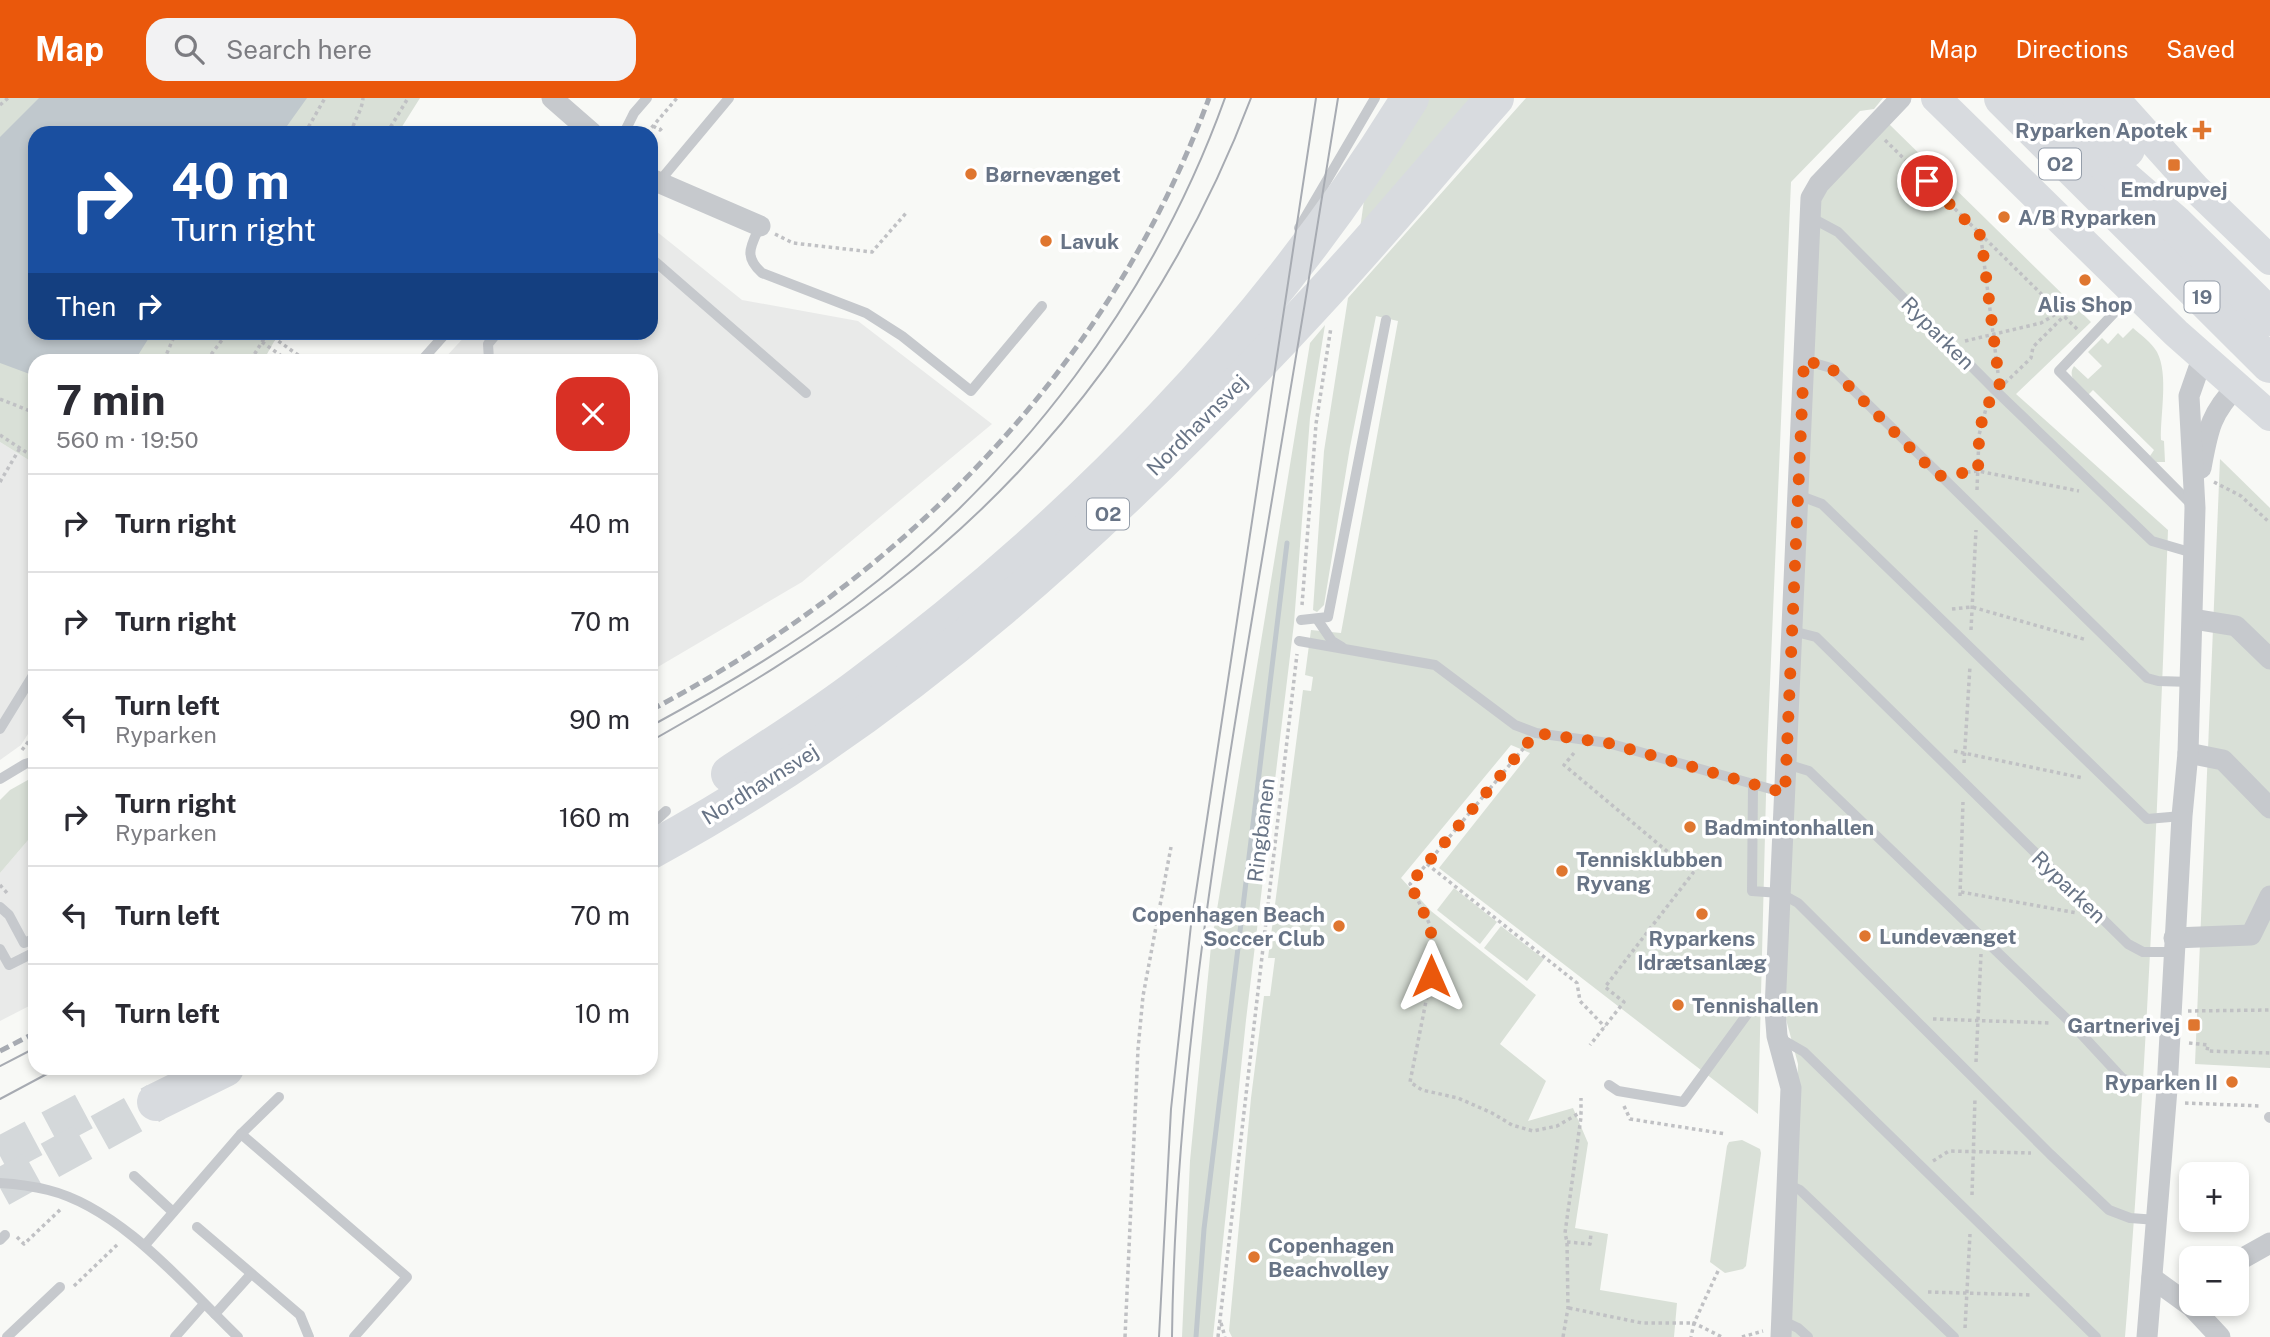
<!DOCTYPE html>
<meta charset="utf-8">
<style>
:root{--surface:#fff;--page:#f2f2f3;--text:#2b2b33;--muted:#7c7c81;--line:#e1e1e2;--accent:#ea580c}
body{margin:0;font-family:"Public Sans",sans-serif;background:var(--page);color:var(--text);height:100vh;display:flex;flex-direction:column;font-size:26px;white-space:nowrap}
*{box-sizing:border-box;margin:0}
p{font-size:23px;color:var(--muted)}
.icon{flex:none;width:38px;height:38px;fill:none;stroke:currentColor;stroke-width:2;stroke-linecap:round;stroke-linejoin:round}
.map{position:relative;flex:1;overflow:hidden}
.panel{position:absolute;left:28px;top:256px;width:630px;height:721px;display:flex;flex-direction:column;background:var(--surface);border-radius:21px;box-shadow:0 4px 10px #0003}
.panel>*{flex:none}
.hud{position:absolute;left:28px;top:28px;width:630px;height:214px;border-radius:21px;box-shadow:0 4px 10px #0003;background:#1a4fa0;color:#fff;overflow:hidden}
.fabs{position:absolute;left:2179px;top:1064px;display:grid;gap:14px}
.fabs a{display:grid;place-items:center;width:70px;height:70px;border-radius:14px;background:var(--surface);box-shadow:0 4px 10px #0003;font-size:35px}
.pin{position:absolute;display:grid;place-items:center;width:60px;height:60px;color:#fff;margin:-30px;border:4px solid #fff;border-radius:50%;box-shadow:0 2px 7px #0007}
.me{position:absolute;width:77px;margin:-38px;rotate:0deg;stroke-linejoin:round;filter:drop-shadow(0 0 5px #0008)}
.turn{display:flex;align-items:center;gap:24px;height:147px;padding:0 28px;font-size:32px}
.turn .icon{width:91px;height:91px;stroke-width:2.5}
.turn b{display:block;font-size:49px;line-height:60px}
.then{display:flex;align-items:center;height:66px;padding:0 28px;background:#0003;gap:14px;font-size:26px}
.round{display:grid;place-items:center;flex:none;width:74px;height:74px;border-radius:21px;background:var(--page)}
.overview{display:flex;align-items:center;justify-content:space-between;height:119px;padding:0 28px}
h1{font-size:42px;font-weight:700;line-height:52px}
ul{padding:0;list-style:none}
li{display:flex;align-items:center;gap:21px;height:98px;padding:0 28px;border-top:2px solid var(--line)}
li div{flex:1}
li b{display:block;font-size:26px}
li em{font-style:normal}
header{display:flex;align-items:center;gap:42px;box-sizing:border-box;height:98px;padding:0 35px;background:var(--accent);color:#fff}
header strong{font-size:33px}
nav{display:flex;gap:38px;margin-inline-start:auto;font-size:24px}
.search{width:490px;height:63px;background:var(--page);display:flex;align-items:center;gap:18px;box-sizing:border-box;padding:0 24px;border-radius:21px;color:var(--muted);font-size:26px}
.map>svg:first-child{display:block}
.built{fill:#e9eae9}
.green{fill:#d9e0d7}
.water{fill:#c0c8cd}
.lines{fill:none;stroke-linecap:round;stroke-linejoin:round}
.stream{stroke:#c0c8cd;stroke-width:5}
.highway-tunnel{stroke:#d4d8da;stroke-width:38;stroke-dasharray:38 19;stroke-linecap:butt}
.path{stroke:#c0c1c4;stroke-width:3.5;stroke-dasharray:3.5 3.5;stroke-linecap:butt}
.lane{stroke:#c6c9cd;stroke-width:10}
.street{stroke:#c6c9cd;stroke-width:21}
.secondary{stroke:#d8dbdf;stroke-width:30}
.highway{stroke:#d8dbdf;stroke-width:38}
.tram{stroke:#a7abb2;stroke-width:2}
.rail{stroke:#a7abb2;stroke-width:5;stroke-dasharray:10 5;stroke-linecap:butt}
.route{stroke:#ea580c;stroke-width:12;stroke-dasharray:0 21.6}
.poi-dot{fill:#df762f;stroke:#fff;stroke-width:2.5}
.labels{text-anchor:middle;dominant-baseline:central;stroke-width:7;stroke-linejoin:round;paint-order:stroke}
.shield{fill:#fff;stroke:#959eaa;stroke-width:2}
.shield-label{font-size:19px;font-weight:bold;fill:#687486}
.poi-label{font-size:21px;font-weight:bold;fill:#687486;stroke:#fff;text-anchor:start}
.street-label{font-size:21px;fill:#687486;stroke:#fff}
</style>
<header>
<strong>Map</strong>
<div class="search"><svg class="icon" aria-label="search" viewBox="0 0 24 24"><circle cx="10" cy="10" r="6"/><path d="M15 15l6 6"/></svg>Search here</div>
<nav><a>Map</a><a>Directions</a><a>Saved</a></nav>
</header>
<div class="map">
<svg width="2270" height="1239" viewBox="0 0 2270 1239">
<rect width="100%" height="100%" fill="#f8f9f6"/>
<g class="built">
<polygon points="651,129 742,202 858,223 992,326 802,484 651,573 651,262 443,262 468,235 651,234"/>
<polygon points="0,344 35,366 35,625 21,647 0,662"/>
<polygon points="35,734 35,905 0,923 0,775"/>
</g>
<g class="green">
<polygon points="0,0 420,0 398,35 35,35 35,234 279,235 267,256 276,262 35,262 35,366 0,344"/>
<polygon points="1428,0 1480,0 1359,138 1366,88"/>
<polygon points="1526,0 1883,0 1874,11 1860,13 1791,84 1767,657 1758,1016 1439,770 1530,655 1511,647 1401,780 1431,813 1536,897 1500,946 1546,983 1528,1023 1573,1010 1588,1045 1575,1130 1608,1136 1600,1192 1677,1205 1674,1239 1232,1239 1229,1233 1251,1000 1264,898 1270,898 1275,860 1268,860 1303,592 1311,593 1313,579 1305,577 1311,532 1341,535 1398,223 1376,218 1350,349 1324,507 1317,514 1313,512 1324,353 1348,200"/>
<path d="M1889,26L2091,224L2016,296L2168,432C2158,702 2147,970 2125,1239H1788L1798,966L1783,910L1819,98Z"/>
<polygon points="1325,227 1310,320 1294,525 1246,922 1213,1239 1182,1239 1190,1063 1211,848 1310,245"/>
<path d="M2133,230C2141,237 2152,245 2157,254C2169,277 2160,317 2161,342L2164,343L2165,364H2156L2150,358L2154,352L2093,292L2088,297C2080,289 2066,280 2074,268L2088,281L2102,268L2088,254L2102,240L2108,246L2118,235L2123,240Z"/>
<polygon points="2220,361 2270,410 2270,970 2195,966"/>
<polygon points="35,678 35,734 0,775 0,702 10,692"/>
<polygon points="1454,790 1497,824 1480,846 1437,812"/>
<polygon points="1501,828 1544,861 1527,883 1484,850"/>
<polygon points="1742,1042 1760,1051 1761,1055 1746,1168 1743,1171 1725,1175 1710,1164 1727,1048 1729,1044"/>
</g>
<polygon class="water" points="39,0 307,0 282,35 35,35 35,234 152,235 135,262 35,262 35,278 0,265 0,39"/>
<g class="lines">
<polyline class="stream" points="1196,1239 1204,1131 1287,445"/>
<g class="highway-tunnel">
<polyline points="0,1058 96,1007"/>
<polyline points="0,1090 156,1004"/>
</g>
<g class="path">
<polyline points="0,7 8,0"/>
<polyline points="653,28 660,32 663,29"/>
<polyline points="305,35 325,0"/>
<path d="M351,35C354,22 362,13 363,0"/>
<polyline points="387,35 408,0"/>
<polyline points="647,35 677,0"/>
<polyline points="1885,42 2079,233"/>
<polyline points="775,136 793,145 872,154 907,114"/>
<polyline points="1981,140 1998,275"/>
<polyline points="267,235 305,262"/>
<polyline points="1965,243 2041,225 2061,213"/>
<polyline points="262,244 287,262"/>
<polyline points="164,262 176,234"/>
<polyline points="207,262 228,234"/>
<polyline points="251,262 268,234"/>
<polyline points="2005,285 2031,260 2033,249 2065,217"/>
<polyline points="0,301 35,315"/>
<polyline points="0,337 35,360"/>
<polyline points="1960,375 1978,373 2079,393"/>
<polyline points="0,384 20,350"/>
<polyline points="2214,384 2241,398 2270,425"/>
<polyline points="1977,392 1979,337 1988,303"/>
<polyline points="1302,507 1316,326 1331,229"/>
<polyline points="1952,511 1972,509 2087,542"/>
<polyline points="1971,532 1976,432"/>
<polyline points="1528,645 1410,786 1431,829 1431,878 1410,984 1422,992 1458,1000 1492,1015 1512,1027 1533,1033 1557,1028 1581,1014"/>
<polyline points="22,652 35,635"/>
<polyline points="1954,653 2083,680"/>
<polyline points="1574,655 1564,667 1693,775 1605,889 1624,904 1590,947"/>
<polyline points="1964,665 1970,568"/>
<polyline points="1427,766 1577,885 1580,903 1605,929"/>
<polyline points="0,787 8,796"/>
<polyline points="1961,794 2077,815"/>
<polyline points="1960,798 1963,704"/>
<polyline points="2188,913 2270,912"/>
<polyline points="1933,921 2051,925"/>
<polyline points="2189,945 2208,947 2207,953 2270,955"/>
<polyline points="1976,964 1981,856"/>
<polyline points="2185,1005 2261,1008"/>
<polyline points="1624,1008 1630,1021 1726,1036"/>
<polyline points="1933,1063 1949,1053 2031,1055"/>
<polyline points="1972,1097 1975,1000"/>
<polyline points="17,1139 24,1146 62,1110"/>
<polyline points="1567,1144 1590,1146 1591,1135"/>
<polyline points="1718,1173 1694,1225 1722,1239"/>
<polyline points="74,1188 119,1145"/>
<polyline points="1928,1194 2032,1197"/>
<polyline points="1569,1210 1642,1225 1694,1225 1691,1239"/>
<polyline points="1221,1225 1225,1239"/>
<polyline points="1965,1230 1970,1136"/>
<polyline points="1125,1239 1138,951 1143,898 1171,749"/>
<polyline points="1218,1239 1297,556"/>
<polyline points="1563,1239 1568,1210 1567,1144 1565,1135 1581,1019 1581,1000"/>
<polyline points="1742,1239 1763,1233"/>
</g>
<g class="lane">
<polyline points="624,35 634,15 647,0"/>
<polyline points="658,85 729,0"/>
<polyline points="1810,119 1838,134 1996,293 2152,443 2193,455"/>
<path d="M760,128C751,148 743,158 762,175L866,215L902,238L971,293L1042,208"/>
<polyline points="1299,130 1375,0"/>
<polyline points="651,160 806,295"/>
<polyline points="2132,196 2059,273 2192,407"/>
<polyline points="422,262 447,234"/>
<polyline points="489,262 488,246 498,234"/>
<polyline points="1804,262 1831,270 2147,580 2158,583 2191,584"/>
<polyline points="1798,397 1822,406 2147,721 2182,718"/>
<polyline points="1317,521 1332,543 1342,549"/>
<polyline points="1301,522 1328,519 1386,222"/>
<polyline points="1792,533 1816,539 2128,846 2143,854 2173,854"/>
<polyline points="1299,543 1435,567 1515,627 1536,635 1608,645 1785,695"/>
<polyline points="0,631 35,574"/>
<polyline points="1786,666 1809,673 2071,925 2122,980 2139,987 2167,991"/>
<polyline points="0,681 25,666 35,663"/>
<polyline points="1753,686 1752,793 1780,795 1798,805 2050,1056 2109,1112 2130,1120 2157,1122"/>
<polyline points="651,727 666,713"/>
<polyline points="0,809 9,817 24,845 35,840"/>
<polyline points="0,851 9,867 35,854"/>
<polyline points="1778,939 1804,954 2096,1239"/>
<polyline points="1609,987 1618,993 1683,1004 1751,911 1775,912"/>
<polyline points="2269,1019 2270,1020"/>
<polyline points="241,1036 407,1179 354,1239"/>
<polyline points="134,1078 173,1114"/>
<path d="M0,1085C16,1086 32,1088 48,1092C121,1110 186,1189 238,1239"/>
<polyline points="1787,1086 1800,1092 1954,1239"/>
<polyline points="197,1129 300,1217 309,1239"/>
<polyline points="0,1142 5,1137"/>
<polyline points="145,1147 241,1036 279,999"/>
<polyline points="215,1216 251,1176"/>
<polyline points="1781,1222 1798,1230 1808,1239"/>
<polyline points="7,1239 60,1189"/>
<polyline points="175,1239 204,1206"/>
</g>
<g class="street">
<polyline points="552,0 592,35"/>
<polyline points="651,81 760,128"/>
<path d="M2201,370C2208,332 2210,316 2238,287"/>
<polyline points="2193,521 2236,528 2270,561"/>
<polyline points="2188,655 2223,662 2270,710"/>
<polyline points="2174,840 2251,837 2270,798"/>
<polyline points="2236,1164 2270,1145"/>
<polyline points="2152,1180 2192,1209 2220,1239"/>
<polyline points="1781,1239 1791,990 1777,938 1775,912 1811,100 1819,86 1901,0"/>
<polyline points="2147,1239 2167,991 2182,718 2188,655 2195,410 2189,298 2203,258"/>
</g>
<g class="secondary">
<polyline points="1936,0 2176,235 2270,318"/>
<polyline points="2114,0 2195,90 2270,162"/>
</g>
<g class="highway">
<polyline points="2003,0 2270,266"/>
<polyline points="2043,0 2106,66 2175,126 2270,219"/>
<polyline points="2081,0 2126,51"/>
<path d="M730,676C774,647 819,619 861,587C1077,426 1269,230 1410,0"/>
<path d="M651,752C904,615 1116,420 1310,210C1374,142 1433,70 1495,0"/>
<polyline points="156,1004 225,970"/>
</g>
<g class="tram">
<path d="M651,628C721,590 789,550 853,502C1020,376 1154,198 1225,0"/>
<path d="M651,643C734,596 816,547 891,489C1055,363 1178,193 1251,0"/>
<polyline points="0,968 35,950"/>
<polyline points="0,1001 58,970"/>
<polyline points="1159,1239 1171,1011 1191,827 1316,0"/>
<path d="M1172,1239C1175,996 1213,754 1253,515C1282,343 1311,172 1338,0"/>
</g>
<g class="rail">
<path d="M651,612C904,479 1109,271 1209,0"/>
<polyline points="0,953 35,935"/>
</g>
</g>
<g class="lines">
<path class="route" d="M1431,878V830L1410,786L1536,635L1608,645L1785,695L1804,262L1831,270L1938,378L1978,373C1979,343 1977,313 2000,290L1981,138L1927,83"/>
</g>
<g class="poi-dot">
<path d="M2198.5 21.5h7v7h7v7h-7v7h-7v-7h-7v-7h7z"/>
<rect x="2167" y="60" width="14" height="14" rx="3.5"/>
<circle cx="971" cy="76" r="7"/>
<circle cx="2004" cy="119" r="7"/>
<circle cx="1046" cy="143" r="7"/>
<circle cx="2085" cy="182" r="7"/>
<circle cx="1690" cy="729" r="7"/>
<circle cx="1562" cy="773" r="7"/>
<circle cx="1702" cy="816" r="7"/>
<circle cx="1339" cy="828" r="7"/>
<circle cx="1865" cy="838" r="7"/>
<circle cx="1678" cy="907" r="7"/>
<rect x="2187" y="920" width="14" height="14" rx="3.5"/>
<circle cx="2232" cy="984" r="7"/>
<circle cx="1254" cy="1159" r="7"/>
</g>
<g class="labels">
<g class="shield">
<rect x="2039" y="50.5" width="42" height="31" rx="5"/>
<rect x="2184.5" y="183.5" width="35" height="31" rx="5"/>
<rect x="1087" y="400.5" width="42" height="31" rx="5"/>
</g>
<g class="shield-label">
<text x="2060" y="66">O2</text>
<text x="2202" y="199">19</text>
<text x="1108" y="416">O2</text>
</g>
<g class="poi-label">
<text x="2188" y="32" text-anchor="end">Ryparken Apotek</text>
<text x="985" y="76">Børnevænget</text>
<text x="2174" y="91" text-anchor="middle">Emdrupvej</text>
<text x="2018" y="119">A/B Ryparken</text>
<text x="1060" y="143">Lavuk</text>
<text x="2085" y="206" text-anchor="middle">Alis Shop</text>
<text x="1704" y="729">Badmintonhallen</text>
<text x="1576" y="761">Tennisklubben<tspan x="1576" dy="24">Ryvang</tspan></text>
<text x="1325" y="816" text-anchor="end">Copenhagen Beach<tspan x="1325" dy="24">Soccer Club</tspan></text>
<text x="1879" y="838">Lundevænget</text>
<text x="1702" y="840" text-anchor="middle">Ryparkens<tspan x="1702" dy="24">Idrætsanlæg</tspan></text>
<text x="1692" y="907">Tennishallen</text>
<text x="2180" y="927" text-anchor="end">Gartnerivej</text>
<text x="2218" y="984" text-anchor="end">Ryparken II</text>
<text x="1268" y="1147">Copenhagen<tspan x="1268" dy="24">Beachvolley</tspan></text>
</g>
<g class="street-label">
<text transform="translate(1938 235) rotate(45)">Ryparken</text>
<text transform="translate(1197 327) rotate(-45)">Nordhavnsvej</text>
<text transform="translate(760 686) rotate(-32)">Nordhavnsvej</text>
<text transform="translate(1261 732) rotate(-83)">Ringbanen</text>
<text transform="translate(2069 789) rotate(44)">Ryparken</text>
</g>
</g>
</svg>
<div class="fabs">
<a>+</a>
<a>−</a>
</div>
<div class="pin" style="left:1927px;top:83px;background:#d93025"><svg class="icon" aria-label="arrive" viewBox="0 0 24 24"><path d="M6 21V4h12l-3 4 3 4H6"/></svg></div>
<svg class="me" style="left:1431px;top:878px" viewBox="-20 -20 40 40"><path d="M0-17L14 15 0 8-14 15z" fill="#ea580c" stroke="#fff" stroke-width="4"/></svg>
<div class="hud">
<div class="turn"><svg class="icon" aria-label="right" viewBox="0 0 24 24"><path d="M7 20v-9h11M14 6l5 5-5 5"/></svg><div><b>40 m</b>Turn right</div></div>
<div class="then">Then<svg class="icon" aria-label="right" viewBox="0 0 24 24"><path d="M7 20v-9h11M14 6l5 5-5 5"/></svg></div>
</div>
<section class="panel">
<div class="overview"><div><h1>7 min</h1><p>560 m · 19:50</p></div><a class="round" style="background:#d93025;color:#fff"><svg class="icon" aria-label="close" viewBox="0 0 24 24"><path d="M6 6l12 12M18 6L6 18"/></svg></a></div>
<ul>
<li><svg class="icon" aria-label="right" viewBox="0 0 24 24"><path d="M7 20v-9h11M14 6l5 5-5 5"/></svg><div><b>Turn right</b></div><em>40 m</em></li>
<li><svg class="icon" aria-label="right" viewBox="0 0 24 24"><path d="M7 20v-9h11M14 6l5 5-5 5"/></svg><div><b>Turn right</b></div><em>70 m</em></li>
<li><svg class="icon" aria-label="left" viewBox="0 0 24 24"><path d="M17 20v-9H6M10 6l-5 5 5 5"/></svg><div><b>Turn left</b><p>Ryparken</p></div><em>90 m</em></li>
<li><svg class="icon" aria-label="right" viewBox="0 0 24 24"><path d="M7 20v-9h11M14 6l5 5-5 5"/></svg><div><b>Turn right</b><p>Ryparken</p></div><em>160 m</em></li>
<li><svg class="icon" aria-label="left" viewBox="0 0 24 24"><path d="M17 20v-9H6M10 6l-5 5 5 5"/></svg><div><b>Turn left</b></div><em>70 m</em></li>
<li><svg class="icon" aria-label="left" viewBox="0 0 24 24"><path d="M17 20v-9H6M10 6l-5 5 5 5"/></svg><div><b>Turn left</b></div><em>10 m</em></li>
</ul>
</section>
</div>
